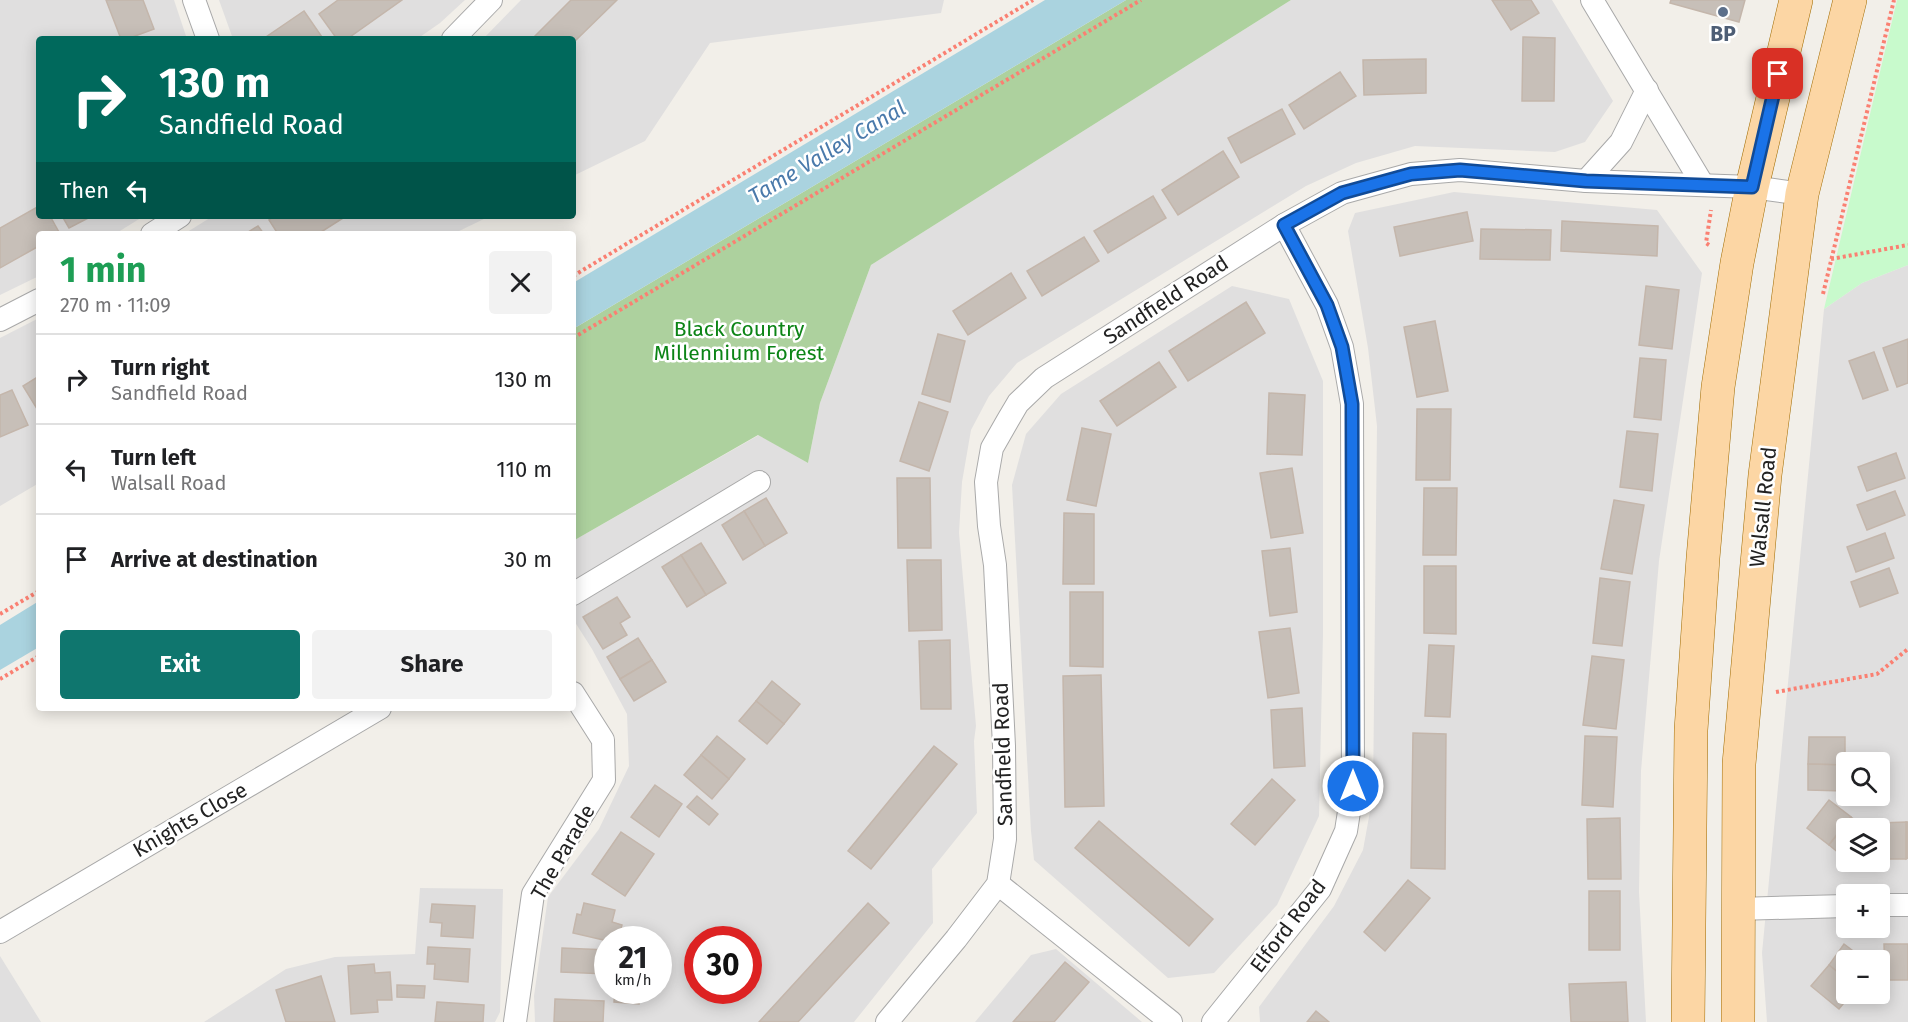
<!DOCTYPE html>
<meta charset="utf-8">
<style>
:root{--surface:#fff;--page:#f2f2f2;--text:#202124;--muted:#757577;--line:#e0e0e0;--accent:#0f766e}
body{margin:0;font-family:"Fira Sans",sans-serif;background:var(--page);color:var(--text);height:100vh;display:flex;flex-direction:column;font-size:22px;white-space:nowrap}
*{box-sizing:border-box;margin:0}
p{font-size:20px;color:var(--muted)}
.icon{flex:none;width:33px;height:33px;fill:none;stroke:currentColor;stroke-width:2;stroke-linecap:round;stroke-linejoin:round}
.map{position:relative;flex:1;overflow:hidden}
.drawer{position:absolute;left:36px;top:231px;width:540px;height:480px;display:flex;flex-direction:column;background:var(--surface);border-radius:6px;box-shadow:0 3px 15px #0003}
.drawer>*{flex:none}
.banner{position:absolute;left:36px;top:36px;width:540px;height:183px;border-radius:6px;box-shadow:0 3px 15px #0003;background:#00695c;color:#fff;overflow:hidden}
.controls{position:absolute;left:1836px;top:752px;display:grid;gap:12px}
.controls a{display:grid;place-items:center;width:54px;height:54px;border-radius:6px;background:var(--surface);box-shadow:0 3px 15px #0003;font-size:30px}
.speed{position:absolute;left:594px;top:926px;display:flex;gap:12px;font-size:30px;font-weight:700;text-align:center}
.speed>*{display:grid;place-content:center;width:78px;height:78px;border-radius:50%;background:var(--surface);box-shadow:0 3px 15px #0003;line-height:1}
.speed small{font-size:15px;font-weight:400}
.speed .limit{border:9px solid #d22;background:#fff;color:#111}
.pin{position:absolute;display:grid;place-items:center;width:51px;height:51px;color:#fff;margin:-26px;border-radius:12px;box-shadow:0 3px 9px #0006}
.me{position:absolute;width:66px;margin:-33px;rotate:0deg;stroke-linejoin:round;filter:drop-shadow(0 0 4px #0008)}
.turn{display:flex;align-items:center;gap:21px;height:126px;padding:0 24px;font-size:27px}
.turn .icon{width:78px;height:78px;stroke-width:2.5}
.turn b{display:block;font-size:42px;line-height:51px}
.then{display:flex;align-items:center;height:57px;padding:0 24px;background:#0003;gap:12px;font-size:22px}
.round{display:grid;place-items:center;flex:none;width:63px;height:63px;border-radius:6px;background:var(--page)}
.summary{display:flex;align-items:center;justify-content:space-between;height:102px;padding:0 24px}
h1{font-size:36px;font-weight:700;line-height:45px;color:#1e9e55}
.action{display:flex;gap:12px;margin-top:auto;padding:12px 24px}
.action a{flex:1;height:69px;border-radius:6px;background:var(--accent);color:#fff;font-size:24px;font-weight:700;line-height:69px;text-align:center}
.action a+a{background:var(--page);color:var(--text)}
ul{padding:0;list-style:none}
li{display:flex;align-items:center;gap:18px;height:90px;padding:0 24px;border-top:2px solid var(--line)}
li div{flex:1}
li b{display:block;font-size:22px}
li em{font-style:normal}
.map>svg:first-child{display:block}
.residential{fill:#e0dfdf;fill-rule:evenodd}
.forest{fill:#add19e}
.park{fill:#c8facc}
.water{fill:#aad3df}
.building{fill:#c7bfb8;stroke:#c4b6ab;stroke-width:1.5}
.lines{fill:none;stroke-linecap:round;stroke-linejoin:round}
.minor-casing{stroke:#a9a9a9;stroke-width:24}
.primary-casing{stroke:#a06b00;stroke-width:34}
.path{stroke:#fa8072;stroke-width:4;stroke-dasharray:3 3;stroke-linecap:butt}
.minor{stroke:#fff;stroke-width:22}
.primary{stroke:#fcd6a4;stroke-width:33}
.route-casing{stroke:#114b97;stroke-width:15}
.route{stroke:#1a73e8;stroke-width:10}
.service-dot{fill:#5c6f8a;stroke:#fff;stroke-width:2}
.labels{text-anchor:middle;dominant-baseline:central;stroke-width:5;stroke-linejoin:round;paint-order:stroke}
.service-label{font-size:21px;font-weight:bold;fill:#4e5e75;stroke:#fff}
.street-label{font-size:21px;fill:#222;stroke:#fff}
.park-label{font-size:21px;fill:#0c8416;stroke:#fff}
.water-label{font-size:22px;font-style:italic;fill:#4a7aab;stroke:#fff}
</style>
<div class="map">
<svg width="1908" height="1022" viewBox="0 0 1908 1022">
<rect width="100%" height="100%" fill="#f2efe9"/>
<g class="residential">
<polygon points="0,0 174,0 187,39 39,39 39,216 144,216 115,234 39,234 39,276 0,295"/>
<polygon points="219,0 465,0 440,23 417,39 233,39"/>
<polygon points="521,0 944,0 941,13 710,43 645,141 573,176 573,39 483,39"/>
<path d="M1291,0H1552L1613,101L1585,142L1555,152L1415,146L1356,163L1306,186L1017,363L989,396L971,430L962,482L959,533L976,726L974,741L977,813L932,869L933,923L854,1022H535L534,996L548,897L599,829L629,766L627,714L592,649L573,619V541L759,435L808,463L820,403L871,265ZM608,939H658V990H608ZM698,939H748V990H698Z"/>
<polygon points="1454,192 1657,210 1702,273 1659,561 1641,771 1639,892 1646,1022 1260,1022 1259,1007 1334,906 1363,850 1373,795 1377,426 1368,348 1348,231 1355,213"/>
<polygon points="213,216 490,216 453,234 184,234"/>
<path d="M1908,265V1022H1767L1762,953L1824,309L1862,283ZM1846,762H1880V795H1846ZM1846,828H1880V861H1846ZM1846,894H1880V927H1846ZM1846,960H1880V993H1846Z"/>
<polygon points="1232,286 1289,299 1323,381 1323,633 1319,816 1277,905 1214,973 1168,978 1034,860 1031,831 1012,485 1026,434 1061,394"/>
<polygon points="39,318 39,483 0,506 0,338"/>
<polygon points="420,888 503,889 500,1012 495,1022 204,1022 286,969 335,957 415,954"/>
<polygon points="1056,949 1142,1022 975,1022 1031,955"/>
<polygon points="0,956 41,1022 0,1022"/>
</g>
<polygon class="forest" points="1126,0 1291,0 871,265 820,403 808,463 758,435 573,541 573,329"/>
<polygon class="park" points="1897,0 1908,0 1908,265 1862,283 1824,309"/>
<g class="water">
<polygon points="1045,0 1126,0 573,329 573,283"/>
<polygon points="39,601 39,647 0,670 0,625"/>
</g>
<g class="building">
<polygon points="106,0 143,0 154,29 127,39 121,39"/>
<polygon points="338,0 402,0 347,39 337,39 319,14"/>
<polygon points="571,0 617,0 573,43 573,39 538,39 535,36"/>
<polygon points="1492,0 1531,0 1539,13 1511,30"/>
<polygon points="1671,0 1745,0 1739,22 1670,3"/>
<polygon points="304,11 322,37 319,39 263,39"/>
<polygon points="1523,37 1555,38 1554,101 1522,101"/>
<polygon points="1426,59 1426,93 1364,95 1363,60"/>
<polygon points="1340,72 1356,96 1304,129 1289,105"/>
<polygon points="1282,109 1295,134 1241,163 1228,138"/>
<polygon points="1223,151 1239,177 1178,215 1162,190"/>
<polygon points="1153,196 1166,218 1108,253 1094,231"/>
<polygon points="39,206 39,216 50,216 60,234 39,234 39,246 0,268 0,228"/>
<polygon points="1467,212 1473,241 1400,256 1394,227"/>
<polygon points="62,216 92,216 69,228"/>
<polygon points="275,216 341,216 343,218 318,234 278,234 269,220"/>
<polygon points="1562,221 1658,226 1657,256 1561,251"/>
<polygon points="258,226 264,234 245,234"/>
<polygon points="1481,229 1551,230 1550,260 1480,259"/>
<polygon points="1084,237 1099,261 1042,296 1027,271"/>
<polygon points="1011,273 1026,298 968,335 953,311"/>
<polygon points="1646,286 1679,290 1672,349 1639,345"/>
<polygon points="1246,302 1265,333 1188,381 1169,351"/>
<polygon points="1435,321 1448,391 1417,397 1404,327"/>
<polygon points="938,334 965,341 950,402 922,394"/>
<polygon points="1908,339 1908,383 1897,387 1883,348"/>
<polygon points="1874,352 1888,390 1863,399 1849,361"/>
<polygon points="1640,358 1666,360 1661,420 1634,417"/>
<polygon points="1159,362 1176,387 1117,426 1100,401"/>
<polygon points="39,376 39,412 23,386"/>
<polygon points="12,390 28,425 0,437 0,395"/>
<polygon points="1269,393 1305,395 1302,455 1267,454"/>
<polygon points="919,402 948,412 929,471 900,461"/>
<polygon points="1417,409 1451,409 1450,480 1416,480"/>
<polygon points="1082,428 1111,434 1096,506 1067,500"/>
<polygon points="1627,431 1658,434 1652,491 1620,487"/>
<polygon points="1896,453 1905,478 1867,491 1858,467"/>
<polygon points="1292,468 1303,533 1271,538 1260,473"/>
<polygon points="897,478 930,478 931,548 898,548"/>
<polygon points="1424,488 1457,488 1456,555 1423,555"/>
<polygon points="1895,491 1905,515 1867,530 1857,505"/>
<polygon points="766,498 787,533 765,546 744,511"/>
<polygon points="1614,500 1644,505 1632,574 1601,569"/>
<polygon points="744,511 765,546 743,560 722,525"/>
<polygon points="1064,513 1094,514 1094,584 1063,584"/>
<polygon points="1885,533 1894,558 1856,572 1847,547"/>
<polygon points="701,543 726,583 706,595 681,555"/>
<polygon points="1290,548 1297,612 1270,616 1262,551"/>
<polygon points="681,555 706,595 687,607 662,567"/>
<polygon points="907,560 941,560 942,630 909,631"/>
<polygon points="1424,566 1456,566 1456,634 1424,633"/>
<polygon points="1889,568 1898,593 1860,607 1851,582"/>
<polygon points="1600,578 1630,582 1622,646 1593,643"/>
<polygon points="1070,592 1103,592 1103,667 1070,666"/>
<polygon points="617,597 630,617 620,623 627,635 603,649 583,617"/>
<polygon points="1290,628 1299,693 1268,698 1259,632"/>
<polygon points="638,638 652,660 620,679 607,657"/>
<polygon points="950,640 951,709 921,709 919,641"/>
<polygon points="1429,645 1454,646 1450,717 1425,716"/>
<polygon points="1592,656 1624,660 1616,729 1583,725"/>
<polygon points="652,660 666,682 634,701 620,679"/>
<polygon points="1101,675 1104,806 1065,807 1063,676"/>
<polygon points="772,681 800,704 784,724 756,701"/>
<polygon points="756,701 784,724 767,744 739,721"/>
<polygon points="1302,708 1305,766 1274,768 1271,710"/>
<polygon points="1413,733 1446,734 1445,869 1411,868"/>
<polygon points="717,736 745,759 729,779 701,755"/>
<polygon points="1585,736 1617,737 1613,807 1582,805"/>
<polygon points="1809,737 1845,737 1845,765 1808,764"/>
<polygon points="934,746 957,764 871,869 848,851"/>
<polygon points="701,755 729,779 712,799 684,775"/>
<polygon points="1808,764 1845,765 1844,791 1808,790"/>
<polygon points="1272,779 1295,800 1255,845 1231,824"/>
<polygon points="655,785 682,804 659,837 631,817"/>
<polygon points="697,796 718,814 709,825 687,807"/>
<polygon points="1829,800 1851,817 1829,845 1807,828"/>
<polygon points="1851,817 1865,828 1846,828 1846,859 1829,845"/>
<polygon points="1620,818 1621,879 1588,879 1587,819"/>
<polygon points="1099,821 1213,919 1189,946 1075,848"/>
<polygon points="1906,822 1908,822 1908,858 1906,859"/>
<polygon points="1906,822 1906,859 1880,859 1880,823"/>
<polygon points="621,832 654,854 625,896 592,874"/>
<polygon points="1408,880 1430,898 1385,951 1364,932"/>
<rect x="1589" y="891" width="31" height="59"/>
<polygon points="584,903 615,910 612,922 622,925 618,939 608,939 608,941 573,933 577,914 581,915"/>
<polygon points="868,903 889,923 798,1022 759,1022"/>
<polygon points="432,904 475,906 473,938 441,936 442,923 430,922"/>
<polygon points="1844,944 1865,960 1846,960 1846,979 1829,965"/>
<polygon points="1884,944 1908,944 1908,980 1885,980"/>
<polygon points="428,947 470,949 468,982 434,979 435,964 427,964"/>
<polygon points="562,948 608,950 607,974 561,972"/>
<polygon points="1065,962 1089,982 1054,1022 1013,1022"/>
<polygon points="374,964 375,973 390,972 392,1000 377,1000 378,1012 351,1014 348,966"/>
<polygon points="1829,965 1846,979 1846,993 1852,993 1839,1009 1811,986"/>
<polygon points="321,976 335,1022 286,1022 276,990"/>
<polygon points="1626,982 1628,1022 1571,1022 1569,984"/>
<polygon points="397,985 425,986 424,998 397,997"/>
<polygon points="615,990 639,990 639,1004 614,1002"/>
<polygon points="555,999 604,1001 603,1022 554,1022"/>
<polygon points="437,1002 484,1005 483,1022 435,1022"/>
<polygon points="1316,1011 1329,1022 1307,1022"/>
</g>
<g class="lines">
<g class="minor-casing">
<g id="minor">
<polyline points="194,0 208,39"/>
<polyline points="1592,0 1703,185"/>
<polyline points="453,39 491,0"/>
<polyline points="1586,181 1621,142 1647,90"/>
<polyline points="152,234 180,216"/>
<polyline points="0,320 39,300"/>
<polyline points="573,594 759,482"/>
<polyline points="998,884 1171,1022"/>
<polyline points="1880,905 1908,905"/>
<polyline points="1737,909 1846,906"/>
<polyline points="0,932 380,708"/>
<polyline points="515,1022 533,894 604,780 603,740 573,693"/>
<polyline points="887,1022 956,939 998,884 1005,839 1004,746 995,565 989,526 986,482 992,448 1008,420 1018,403 1044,378 1284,225 1342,193 1411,174 1460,170 1586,181 1752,187 1802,194"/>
<polyline points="1213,1022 1320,889 1346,831 1353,786 1352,404 1342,347 1327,305 1284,225"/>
</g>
</g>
<g class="primary-casing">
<g id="primary">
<polyline points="1688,1022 1691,730 1703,558 1718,387 1737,263 1752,187 1796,0"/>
<polyline points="1738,1022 1739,764 1765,475 1802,194 1850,0"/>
</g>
</g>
<g class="path">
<polyline points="1709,245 1706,243 1711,210"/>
<polyline points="1831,259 1908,245"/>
<polyline points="573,276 1033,0"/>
<polyline points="1823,294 1894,0"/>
<polyline points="573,338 1141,0"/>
<polyline points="0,614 39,591"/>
<polyline points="0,679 39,656"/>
<polyline points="1776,692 1877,674 1908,649"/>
</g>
<use href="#minor" class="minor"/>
<use href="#primary" class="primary"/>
</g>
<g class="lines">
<g class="route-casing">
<polyline id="route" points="1353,786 1352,404 1342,347 1327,305 1284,225 1342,193 1411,174 1460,170 1586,181 1752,187 1778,74"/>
</g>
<use href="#route" class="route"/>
</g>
<circle class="service-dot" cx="1723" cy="12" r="6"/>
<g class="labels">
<g class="service-label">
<text x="1723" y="34">BP</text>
</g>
<g class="street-label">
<text transform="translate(1166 300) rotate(-33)">Sandfield Road</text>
<text transform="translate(1763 507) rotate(-84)">Walsall Road</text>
<text transform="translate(1003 754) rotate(-92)">Sandfield Road</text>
<text transform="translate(190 820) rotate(-30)">Knights Close</text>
<text transform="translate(563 852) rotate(-60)">The Parade</text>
<text transform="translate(1288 926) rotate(-53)">Elford Road</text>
</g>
<g class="park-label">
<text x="739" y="329">Black Country<tspan x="739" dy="24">Millennium Forest</tspan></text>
</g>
<g class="water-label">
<text transform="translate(827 152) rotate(-31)">Tame Valley Canal</text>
</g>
</g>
</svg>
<div class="controls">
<a><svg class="icon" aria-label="search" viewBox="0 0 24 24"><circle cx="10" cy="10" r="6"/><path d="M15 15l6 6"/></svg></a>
<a><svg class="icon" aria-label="layers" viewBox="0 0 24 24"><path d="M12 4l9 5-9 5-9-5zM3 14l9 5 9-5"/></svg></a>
<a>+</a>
<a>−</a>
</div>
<div class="speed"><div>21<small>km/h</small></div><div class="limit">30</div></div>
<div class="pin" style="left:1778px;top:74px;background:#d93025"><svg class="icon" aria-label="arrive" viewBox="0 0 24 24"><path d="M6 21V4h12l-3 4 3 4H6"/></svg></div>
<svg class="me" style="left:1353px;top:786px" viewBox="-20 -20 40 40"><circle r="17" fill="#1a73e8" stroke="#fff" stroke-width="3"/><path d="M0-11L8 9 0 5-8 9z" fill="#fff"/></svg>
<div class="banner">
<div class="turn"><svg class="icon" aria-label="right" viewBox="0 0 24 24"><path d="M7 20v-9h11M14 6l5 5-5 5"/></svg><div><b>130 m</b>Sandfield Road</div></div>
<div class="then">Then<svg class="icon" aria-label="left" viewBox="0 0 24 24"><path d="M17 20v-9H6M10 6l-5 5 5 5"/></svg></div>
</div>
<section class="drawer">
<div class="summary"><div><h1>1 min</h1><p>270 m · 11:09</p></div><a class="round"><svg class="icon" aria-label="close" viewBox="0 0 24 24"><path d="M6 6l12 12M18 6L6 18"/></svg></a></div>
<ul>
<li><svg class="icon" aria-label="right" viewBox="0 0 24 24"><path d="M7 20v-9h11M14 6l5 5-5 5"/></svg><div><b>Turn right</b><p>Sandfield Road</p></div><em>130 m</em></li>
<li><svg class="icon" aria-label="left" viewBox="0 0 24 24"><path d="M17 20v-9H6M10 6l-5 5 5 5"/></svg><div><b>Turn left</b><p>Walsall Road</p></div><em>110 m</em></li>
<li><svg class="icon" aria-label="arrive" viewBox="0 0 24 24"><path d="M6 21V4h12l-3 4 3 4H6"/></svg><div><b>Arrive at destination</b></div><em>30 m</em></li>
</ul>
<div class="action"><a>Exit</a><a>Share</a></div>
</section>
</div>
